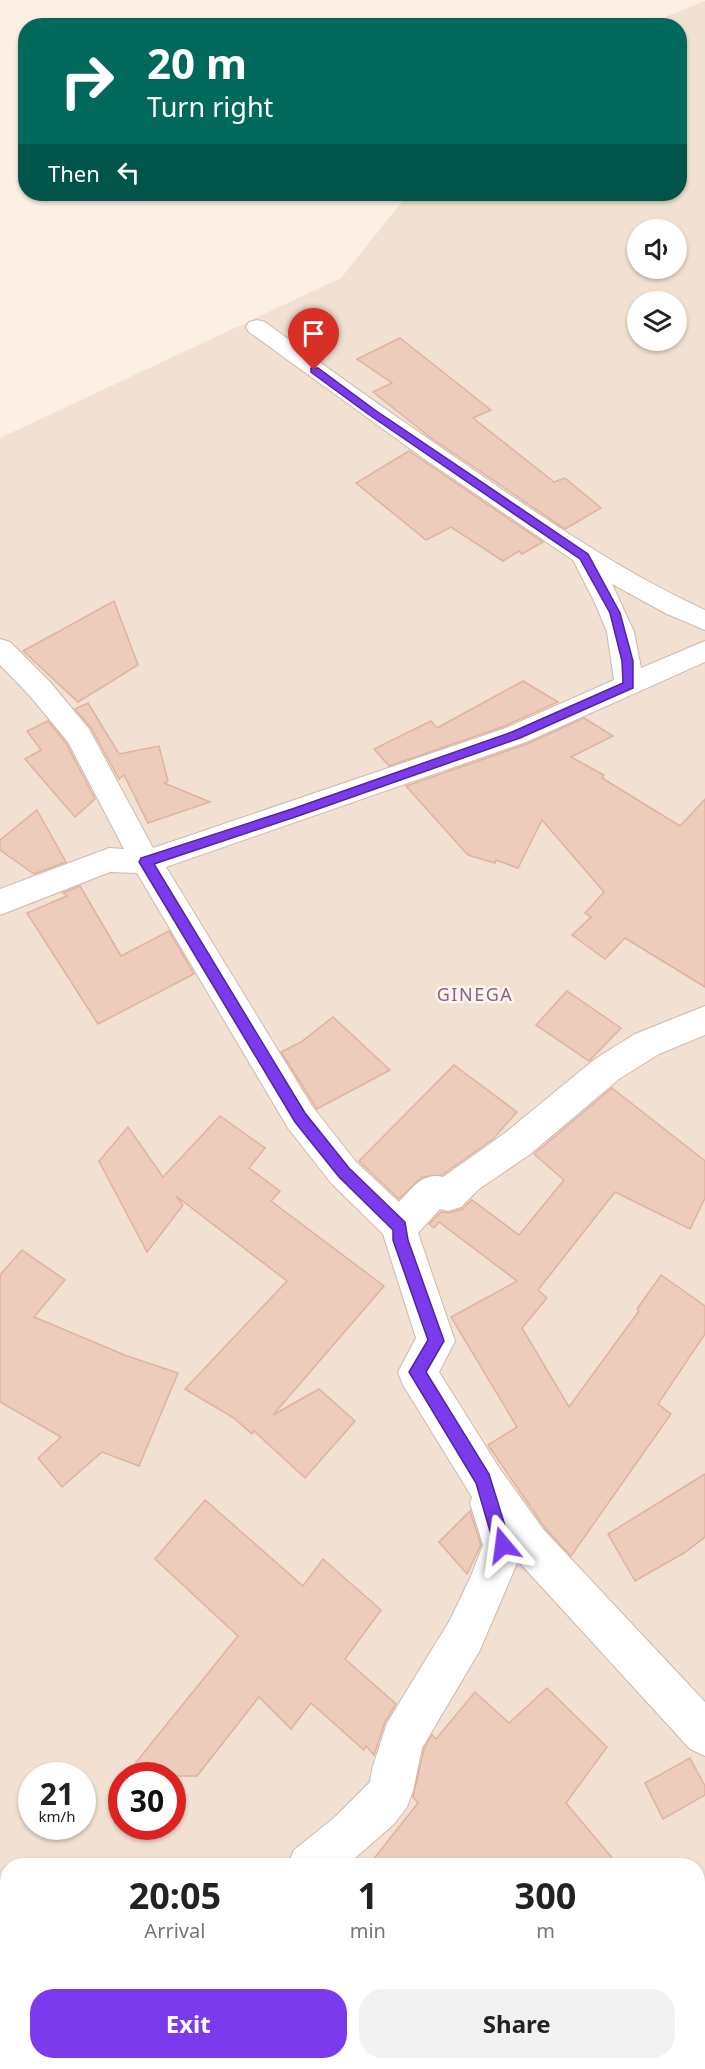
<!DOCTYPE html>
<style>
:root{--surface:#fff;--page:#f2f2f2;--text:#222;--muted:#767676;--accent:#7c3aed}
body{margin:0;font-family:"Noto Sans",sans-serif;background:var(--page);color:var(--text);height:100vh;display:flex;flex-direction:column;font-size:22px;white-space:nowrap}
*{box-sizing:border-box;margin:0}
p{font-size:20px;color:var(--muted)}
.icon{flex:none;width:33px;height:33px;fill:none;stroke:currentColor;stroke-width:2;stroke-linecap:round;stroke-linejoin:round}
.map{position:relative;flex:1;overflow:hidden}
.drawer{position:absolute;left:0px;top:1858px;width:705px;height:212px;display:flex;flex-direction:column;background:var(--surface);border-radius:24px 24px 0 0;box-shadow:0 2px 4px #0004}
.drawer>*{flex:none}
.guide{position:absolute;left:18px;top:18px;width:669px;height:183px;border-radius:24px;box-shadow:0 2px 4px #0004;background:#00695c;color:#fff;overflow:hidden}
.controls{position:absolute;left:627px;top:219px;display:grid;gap:12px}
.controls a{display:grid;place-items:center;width:60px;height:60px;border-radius:50%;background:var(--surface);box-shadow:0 2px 4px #0004;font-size:30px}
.speed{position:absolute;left:18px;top:1762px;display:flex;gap:12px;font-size:30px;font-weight:700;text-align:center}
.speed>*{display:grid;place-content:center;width:78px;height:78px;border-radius:50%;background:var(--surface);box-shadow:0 2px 4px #0004;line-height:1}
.speed small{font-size:15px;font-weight:400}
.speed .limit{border:9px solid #d22;background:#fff;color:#111}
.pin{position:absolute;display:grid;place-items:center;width:51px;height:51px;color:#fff;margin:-62px -26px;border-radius:50% 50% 50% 0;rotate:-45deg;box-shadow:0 0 6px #0007}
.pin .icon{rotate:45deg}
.me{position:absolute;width:66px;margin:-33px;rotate:344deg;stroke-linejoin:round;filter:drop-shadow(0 0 4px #0008)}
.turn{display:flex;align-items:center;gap:21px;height:126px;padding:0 30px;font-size:27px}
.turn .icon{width:78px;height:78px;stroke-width:2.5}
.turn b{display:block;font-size:42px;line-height:51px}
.then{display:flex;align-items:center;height:57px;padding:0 30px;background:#0003;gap:12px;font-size:22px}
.eta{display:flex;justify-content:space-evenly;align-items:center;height:102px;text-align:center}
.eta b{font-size:36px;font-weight:700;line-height:42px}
.button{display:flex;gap:12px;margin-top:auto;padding:12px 30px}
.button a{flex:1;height:69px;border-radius:24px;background:var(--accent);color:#fff;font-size:24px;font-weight:700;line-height:69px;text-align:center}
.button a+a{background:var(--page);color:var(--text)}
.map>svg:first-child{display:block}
.residential{fill:#f2e1d2;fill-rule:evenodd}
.building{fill:#eeccbc;stroke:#e0b29e;stroke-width:1.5}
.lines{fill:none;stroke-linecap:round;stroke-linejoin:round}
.minor-casing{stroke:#cdb9ad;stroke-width:2}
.minor{fill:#fff;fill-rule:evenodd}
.route{fill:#7c3aed;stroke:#51269a;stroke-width:1.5}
.labels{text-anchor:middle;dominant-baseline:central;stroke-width:5;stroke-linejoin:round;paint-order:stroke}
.quarter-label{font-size:18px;letter-spacing:1.5px;fill:#816694;stroke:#fef4e8}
</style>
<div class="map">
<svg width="705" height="2069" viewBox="0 0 705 2069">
<rect width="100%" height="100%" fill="#fbf0e3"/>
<path class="residential" d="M705,1V2069H0V438L341,278L408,194H680V26L646,25ZM638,230H676V268H638ZM638,302H676V340H638ZM32,1776H82V1827H32ZM122,1776H172V1827H122ZM8,1866H698V2062H8Z"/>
<g class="building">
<polygon points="400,338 491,410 473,418 554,482 565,478 601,508 565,529 431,438 373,392 392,383 357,359"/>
<polygon points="409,451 422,460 543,542 522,554 519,551 503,561 451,527 426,540 356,483"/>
<polygon points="114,601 138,665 78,702 23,651"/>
<polygon points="523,681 558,702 505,726 389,766 374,749 431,721 437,728"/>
<polygon points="88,703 119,754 159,746 168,781 164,783 210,802 148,823 124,775 119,779 91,728 75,709"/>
<polygon points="584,718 613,736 571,757 604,775 602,778 680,826 705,799 705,987 625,938 605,959 572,935 591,917 585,913 604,892 542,820 518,868 496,860 495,863 468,855 406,786 527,744"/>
<polygon points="48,721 66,743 95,799 75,817 25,759 41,750 27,731"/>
<polygon points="37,810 66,862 34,874 0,850 0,840"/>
<polygon points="80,886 121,956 169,931 194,974 98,1024 27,913 67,896 63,893"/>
<polygon points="567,991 621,1028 589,1061 536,1025"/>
<polygon points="333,1017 390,1070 317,1109 281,1052 301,1042"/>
<polygon points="454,1065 517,1112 493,1139 442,1175 422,1177 399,1199 359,1161"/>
<polygon points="612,1088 705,1161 705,1198 690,1229 615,1192 538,1290 547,1298 522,1328 569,1407 639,1311 637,1309 661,1275 705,1306 705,1334 658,1404 671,1414 571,1556 545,1528 488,1445 517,1427 451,1317 517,1281 439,1222 434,1228 429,1224 441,1212 449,1213 462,1209 472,1200 519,1235 564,1180 534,1154"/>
<polygon points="220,1116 265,1148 249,1168 280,1191 271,1201 384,1286 273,1415 319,1389 355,1421 305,1478 254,1431 252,1434 234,1418 185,1389 287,1281 176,1196 183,1205 147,1252 99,1161 128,1127 163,1177"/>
<polygon points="22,1250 65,1280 34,1317 127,1356 178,1373 139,1466 102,1452 62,1487 38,1458 61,1437 0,1402 0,1275"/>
<polygon points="705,1474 705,1537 684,1553 635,1581 608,1534"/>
<polygon points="205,1500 303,1586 323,1559 381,1610 345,1659 396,1704 385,1722 374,1755 366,1746 364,1750 311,1703 291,1729 259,1697 197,1776 125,1776 238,1636 155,1559"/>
<polygon points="470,1511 481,1545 467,1574 439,1542"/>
<polygon points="547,1688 607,1747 566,1803 619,1866 368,1866 418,1803 413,1797 424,1749 432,1735 436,1739 475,1692 509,1723"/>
<polygon points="690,1758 705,1786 705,1795 663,1819 645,1783"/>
</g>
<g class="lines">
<g class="minor-casing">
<g id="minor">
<path d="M257,320L265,322C339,377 415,430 491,482C560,529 629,575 705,610V630L667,614L612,584L634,632L641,668L705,641V662L526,742L166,867L312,1106L356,1162L399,1202C412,1189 422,1172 443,1177L505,1133L595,1059L635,1034L705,1006V1035L659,1054L619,1079L529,1155L479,1189L461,1207L448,1211L440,1209L418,1233L455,1341L439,1372L498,1466L543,1529L705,1702V1756L690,1749L518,1561L480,1650L422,1748L413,1791L407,1807L394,1824L346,1866H287L294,1850L335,1817L370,1782L372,1769L387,1723L450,1620L471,1576L483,1545L470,1503L472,1497L403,1385L398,1372L416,1338L383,1234L332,1184L288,1128L137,873L110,872L0,915V889L109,848L124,849L68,742L30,696L0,665V639L10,642L50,682L89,729L153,848L506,728L614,680L607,632L595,603L573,560L423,458L249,332L246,327L249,322Z"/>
<polygon points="85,2062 138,2062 136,2069 83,2069"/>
</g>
</g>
<use href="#minor" class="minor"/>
</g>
<polygon class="route" points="311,368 318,368 375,410 588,554 620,613 633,661 633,688 520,738 301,815 154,864 305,1113 349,1168 405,1222 408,1240 444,1341 426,1372 489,1474 511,1545 509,1551 503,1553 497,1551 494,1545 476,1483 409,1372 428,1340 393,1240 393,1230 339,1177 295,1122 139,862 141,858 292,809 512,732 623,683 622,661 610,613 580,559 368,414 311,372"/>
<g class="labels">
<g class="quarter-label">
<text x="475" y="994">GINEGA</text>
</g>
</g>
</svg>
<div class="controls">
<a><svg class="icon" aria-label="sound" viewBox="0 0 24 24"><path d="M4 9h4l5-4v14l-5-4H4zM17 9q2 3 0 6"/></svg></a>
<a><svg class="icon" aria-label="layers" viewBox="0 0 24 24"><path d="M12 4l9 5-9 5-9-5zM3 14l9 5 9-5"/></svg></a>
</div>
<div class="speed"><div>21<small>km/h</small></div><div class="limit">30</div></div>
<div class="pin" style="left:314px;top:370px;background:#d93025"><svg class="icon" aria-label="arrive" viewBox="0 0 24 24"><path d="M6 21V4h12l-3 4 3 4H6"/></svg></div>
<svg class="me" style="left:503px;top:1545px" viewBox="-20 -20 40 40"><path d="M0-17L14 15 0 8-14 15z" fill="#7c3aed" stroke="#fff" stroke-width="4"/></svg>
<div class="guide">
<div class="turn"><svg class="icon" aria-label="right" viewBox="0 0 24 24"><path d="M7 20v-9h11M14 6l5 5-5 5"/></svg><div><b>20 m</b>Turn right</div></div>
<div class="then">Then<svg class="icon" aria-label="left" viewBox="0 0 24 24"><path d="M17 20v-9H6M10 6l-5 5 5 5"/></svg></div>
</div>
<section class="drawer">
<div class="eta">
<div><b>20:05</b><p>Arrival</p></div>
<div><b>1</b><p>min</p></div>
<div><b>300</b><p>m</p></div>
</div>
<div class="button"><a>Exit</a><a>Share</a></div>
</section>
</div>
